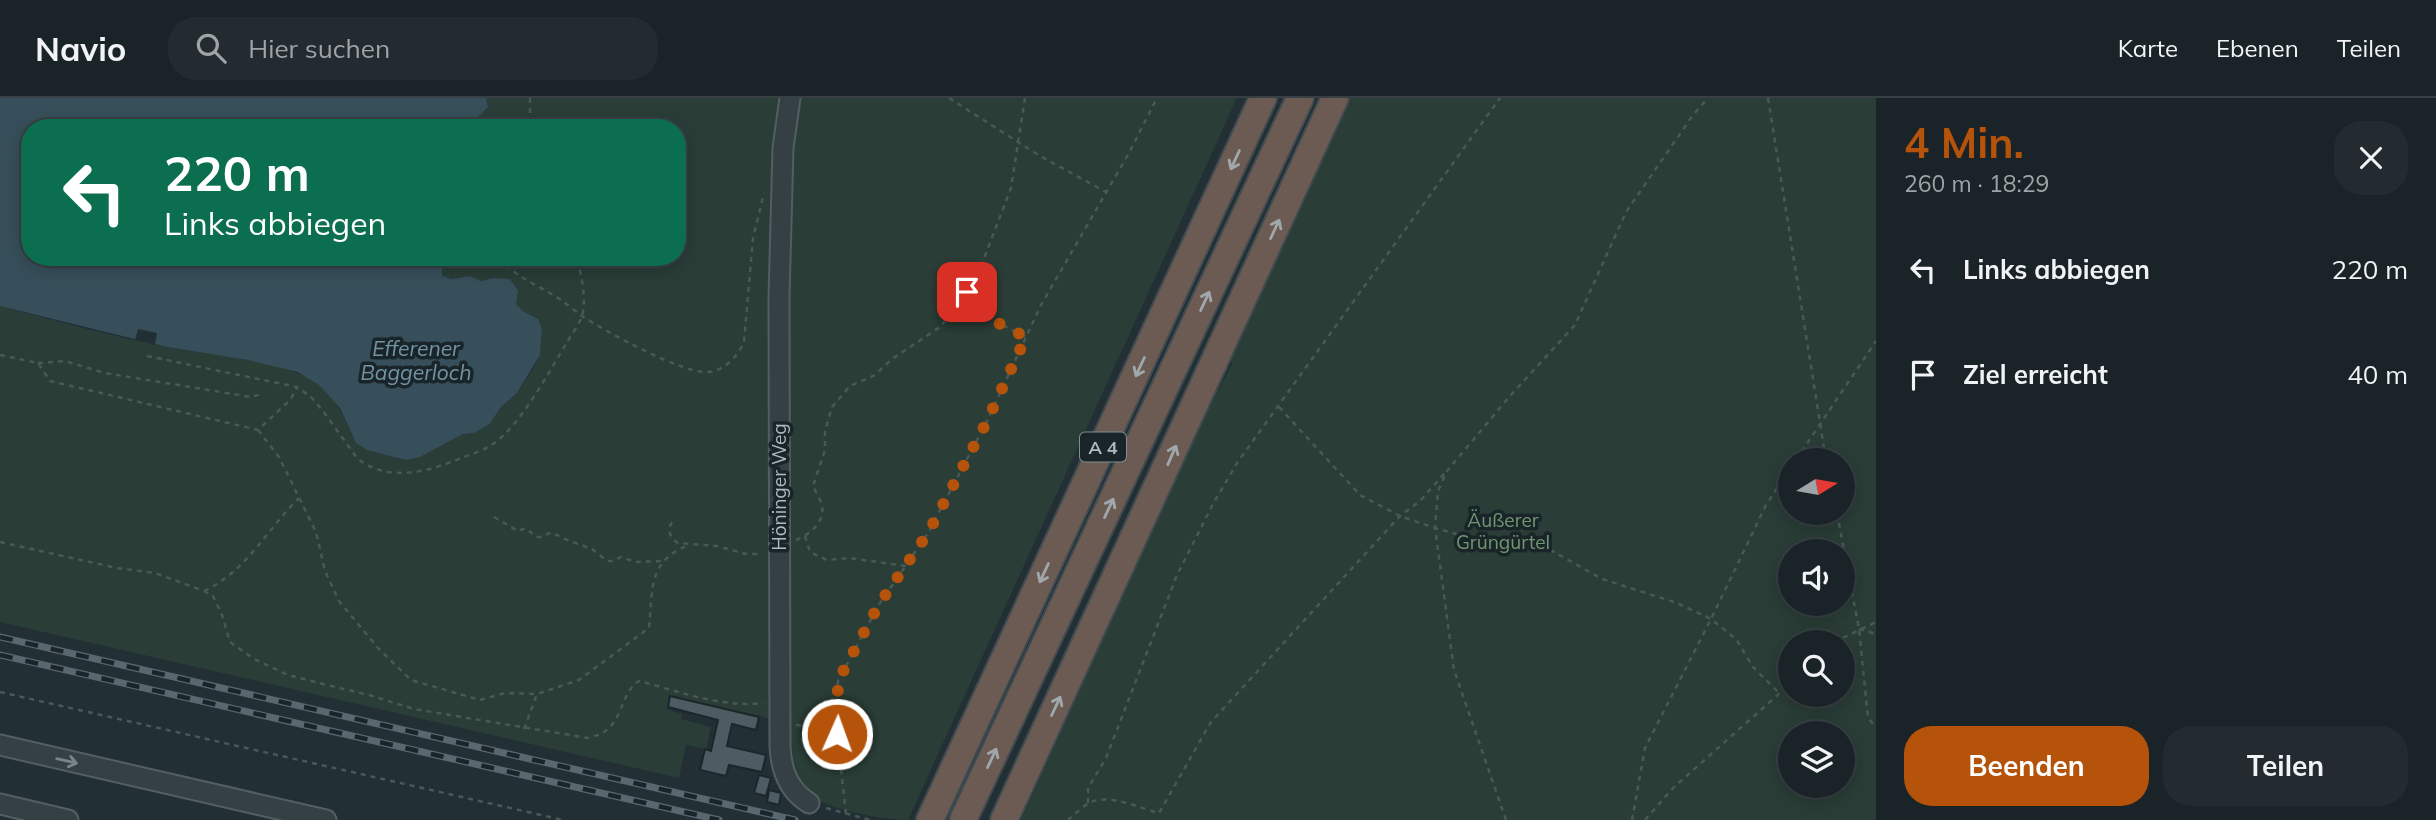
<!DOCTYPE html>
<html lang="de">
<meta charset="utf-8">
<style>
:root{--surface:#1a2328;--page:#232b30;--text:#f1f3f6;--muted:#9fa4a8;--line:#384045;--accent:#b45309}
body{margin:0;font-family:Mulish,sans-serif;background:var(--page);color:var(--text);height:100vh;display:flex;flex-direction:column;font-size:26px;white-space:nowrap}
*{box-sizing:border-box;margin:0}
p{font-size:23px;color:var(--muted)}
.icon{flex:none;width:38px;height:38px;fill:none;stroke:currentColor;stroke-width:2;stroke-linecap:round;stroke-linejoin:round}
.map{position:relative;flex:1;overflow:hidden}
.details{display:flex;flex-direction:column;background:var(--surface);width:560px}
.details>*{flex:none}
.guide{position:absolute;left:21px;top:21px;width:665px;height:147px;border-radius:28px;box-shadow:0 4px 18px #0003,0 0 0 2px var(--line);background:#0b6e4f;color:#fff;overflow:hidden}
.needle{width:46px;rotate:79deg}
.controls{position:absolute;left:1778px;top:350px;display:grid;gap:14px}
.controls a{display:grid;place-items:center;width:77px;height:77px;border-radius:50%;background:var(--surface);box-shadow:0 4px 18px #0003,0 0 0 2px var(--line);font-size:35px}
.pin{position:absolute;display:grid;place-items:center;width:60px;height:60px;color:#fff;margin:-30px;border-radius:14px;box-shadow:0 4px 10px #0006}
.me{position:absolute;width:77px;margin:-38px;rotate:2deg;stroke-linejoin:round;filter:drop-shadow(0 0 5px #0008)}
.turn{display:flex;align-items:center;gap:24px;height:147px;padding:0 28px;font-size:32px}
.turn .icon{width:91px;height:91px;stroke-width:2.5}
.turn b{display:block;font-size:49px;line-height:60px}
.round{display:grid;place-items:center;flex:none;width:74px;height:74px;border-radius:28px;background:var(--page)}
.summary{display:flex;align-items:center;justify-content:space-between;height:119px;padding:0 28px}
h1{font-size:42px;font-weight:700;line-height:52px;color:var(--accent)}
.action{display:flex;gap:14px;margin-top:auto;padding:14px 28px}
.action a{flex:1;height:80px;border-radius:28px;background:var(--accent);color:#fff;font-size:28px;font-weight:700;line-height:80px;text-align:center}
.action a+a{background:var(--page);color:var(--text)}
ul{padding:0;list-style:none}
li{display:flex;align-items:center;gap:21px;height:105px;padding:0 28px}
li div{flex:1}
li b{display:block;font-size:26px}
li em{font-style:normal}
header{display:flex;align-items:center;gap:42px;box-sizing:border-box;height:98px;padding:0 35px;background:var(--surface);border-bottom:2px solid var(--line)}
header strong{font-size:33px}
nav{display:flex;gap:38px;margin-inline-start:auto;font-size:24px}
.search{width:490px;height:63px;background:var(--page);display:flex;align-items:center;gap:18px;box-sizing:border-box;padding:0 24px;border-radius:28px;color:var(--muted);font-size:26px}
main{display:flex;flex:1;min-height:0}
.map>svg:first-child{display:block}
.green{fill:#2a3d37;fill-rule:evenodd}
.water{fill:#374f5a}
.pier{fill:#222f35}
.building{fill:#4d5c63;stroke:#1c272c;stroke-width:2}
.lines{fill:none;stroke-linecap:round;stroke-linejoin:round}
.minor-casing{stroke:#525e63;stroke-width:23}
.highway-casing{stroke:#3f4b50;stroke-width:30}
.path{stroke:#485957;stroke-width:2.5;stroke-dasharray:5 5;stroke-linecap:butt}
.minor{stroke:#354045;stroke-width:19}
.highway{stroke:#6b5b53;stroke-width:26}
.rail-casing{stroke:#59676e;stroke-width:7}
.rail{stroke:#1a252a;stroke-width:4.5;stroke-dasharray:13;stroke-linecap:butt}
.oneway{stroke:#a1a8ac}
.oneway2{stroke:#78848a}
.route{stroke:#b45309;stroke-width:12;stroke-dasharray:0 21.6}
.labels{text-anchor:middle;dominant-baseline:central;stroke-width:7;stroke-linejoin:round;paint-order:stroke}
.shield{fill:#1a252a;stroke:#828e94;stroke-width:2}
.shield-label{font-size:18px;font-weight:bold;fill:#afbbc2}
.street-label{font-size:19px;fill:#afbbc2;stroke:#1a252a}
.park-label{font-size:19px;fill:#719670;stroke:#1a252a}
.water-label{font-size:21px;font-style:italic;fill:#7294a3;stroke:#1a252a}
</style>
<header>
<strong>Navio</strong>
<div class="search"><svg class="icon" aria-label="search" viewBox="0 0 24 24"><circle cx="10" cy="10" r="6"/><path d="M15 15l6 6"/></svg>Hier suchen</div>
<nav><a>Karte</a><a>Ebenen</a><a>Teilen</a></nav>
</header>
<main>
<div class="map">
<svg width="1876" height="722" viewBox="0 0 1876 722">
<rect width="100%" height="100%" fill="#222f35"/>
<g class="green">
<path d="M486,0H785L777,622L670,598L667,611L682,616L681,621L711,629L706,651L686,647L679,680L0,524V208C55,223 110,237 166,249C206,257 289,262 320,287C338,302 346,324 356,345L420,359L463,336L474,335L490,326L500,310L517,295L533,271L540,257L542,231L516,206L497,182L492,180L481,183L470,178L450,181L442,177V165L452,161L469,159L476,164L481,159H677V30H435L436,26L462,25L488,9Z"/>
<path d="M797,0H1237L908,722C884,722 818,711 803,691C796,683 792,671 786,662L787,90Z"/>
<path d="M1346,0H1876V722H1021L1207,312L1233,265L1227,261ZM1790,362H1843V415H1790ZM1790,453H1843V506H1790ZM1790,544H1843V597H1790ZM1790,635H1843V688H1790Z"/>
</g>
<polygon class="water" points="0,0 486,0 488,9 474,23 407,29 377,28 377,30 30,30 30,159 469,159 452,161 442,165 442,177 450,181 470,178 481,183 492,180 510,181 518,193 516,206 524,214 538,221 542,231 540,257 517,295 500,310 490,326 474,335 463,336 420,359 406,362 367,352 356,345 340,310 319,287 298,274 248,262 167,249 0,208"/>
<polygon class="pier" points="138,231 157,235 155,246 135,242"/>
<g class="building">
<polygon points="670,598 759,619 756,632 732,626 727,648 766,657 762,674 729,667 726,678 700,672 705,651 711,653 718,622 668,609"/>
<polygon points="759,677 771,680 766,698 754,695"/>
<polygon points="769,692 781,695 779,707 767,704"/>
</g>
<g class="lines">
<g class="minor-casing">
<g id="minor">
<path d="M790,0L783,50L779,199L780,648C781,672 788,692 809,705"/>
<polyline points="0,647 326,722"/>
<polyline points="0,706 68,722"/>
</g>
</g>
<g class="highway-casing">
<g id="highway">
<polyline points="930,722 1263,0"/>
<polyline points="963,722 1300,0"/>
<polyline points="1004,722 1335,0"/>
</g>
</g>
<g class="path">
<polyline points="530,0 530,30"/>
<polyline points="949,0 1040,58 1106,94"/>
<polyline points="1768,0 1826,362"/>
<path d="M500,159C514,180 541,188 561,202C568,207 575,213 582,218C605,233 684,277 709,274C725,272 738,258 744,244L753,140L764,95"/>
<polyline points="967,194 980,202 998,225 1026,239"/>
<polyline points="0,257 38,265 50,283 258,332 290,302 297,290"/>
<path d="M147,258L297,289L311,299L323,313L357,360C389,386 430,373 464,359C474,355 485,352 493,346C520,328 549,274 566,246C571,237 579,227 582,218C587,201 581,176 577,159"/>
<polyline points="38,265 65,263 105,275 251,299 262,296"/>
<polyline points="1279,309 1360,397 1400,418 1435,430 1474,441 1540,446 1602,481 1677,505 1711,521 1736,541 1753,569 1780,596"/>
<path d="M258,332L279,359L316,434L325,473L339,503L378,550L411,582L480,602L505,595L537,596L579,582L649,530C653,492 647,463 689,447"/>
<polyline points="1796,362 1876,243"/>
<polyline points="1837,415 1859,531 1868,620 1876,629"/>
<path d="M494,419L518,433L526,430C541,443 536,440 552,434L562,440L592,451L607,463H613L621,459L635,464L663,463"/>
<path d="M672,424C667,433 670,440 678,445L717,448L746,456H762"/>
<polyline points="805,438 810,454 827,462 849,460 906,468"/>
<path d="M796,442C809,437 825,424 822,409C821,402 816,394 813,388L825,352V333L832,309L850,288L875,277L892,261L940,229L975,184L1011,90L1025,0"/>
<path d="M0,444L117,470L155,475L204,493L213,498L222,517L230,544L254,561L288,577L331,588L369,597L414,611L588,640C593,638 600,637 604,634C623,622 621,594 639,583C678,593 722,610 763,605"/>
<path d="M204,493C247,473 267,431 299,400"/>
<polyline points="1859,531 1876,536"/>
<polyline points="1834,544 1876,524"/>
<polyline points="0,594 563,722"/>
<path d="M796,627L819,629C832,619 830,600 837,586"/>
<polyline points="524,631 537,596"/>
<polyline points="1088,705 1088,690 1106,660 1177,477 1213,406 1237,365 1500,0"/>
<polyline points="826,710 870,722"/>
<polyline points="846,716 837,636 838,583 878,508 928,435 986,325 1041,207 1129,55 1157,0"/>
<path d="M1068,722C1075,716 1083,708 1091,704C1111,696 1139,710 1159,715L1211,624L1400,418L1420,403L1445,375"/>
<polyline points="1506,722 1454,572 1435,430 1438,393 1447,373 1510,298 1575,227 1626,114 1693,17 1708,0"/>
<polyline points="1632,722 1645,650 1711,521 1766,407 1790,371"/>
<polyline points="1645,722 1673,690 1790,586"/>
</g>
<use href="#minor" class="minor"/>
<use href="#highway" class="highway"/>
<g class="rail-casing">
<g id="rail">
<polyline points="0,539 795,722"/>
<polyline points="0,557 719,722"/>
</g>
</g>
<use href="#rail" class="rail"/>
</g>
<defs><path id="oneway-shaft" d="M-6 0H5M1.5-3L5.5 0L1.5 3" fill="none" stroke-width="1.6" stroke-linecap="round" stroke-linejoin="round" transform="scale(1.75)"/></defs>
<g class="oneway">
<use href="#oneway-shaft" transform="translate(1235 62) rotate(115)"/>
<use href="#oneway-shaft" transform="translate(1275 131) rotate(-65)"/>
<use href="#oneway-shaft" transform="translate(1205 203) rotate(-65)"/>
<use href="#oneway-shaft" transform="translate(1140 269) rotate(115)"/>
<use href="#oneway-shaft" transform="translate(1172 357) rotate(-66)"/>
<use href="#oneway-shaft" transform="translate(1109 410) rotate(-65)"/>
<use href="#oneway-shaft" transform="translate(1044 475) rotate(115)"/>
<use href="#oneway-shaft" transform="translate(1056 608) rotate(-65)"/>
<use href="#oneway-shaft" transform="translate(992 660) rotate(-65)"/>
</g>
<use class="oneway2" href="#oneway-shaft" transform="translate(67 663) rotate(13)"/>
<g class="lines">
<polyline class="route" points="837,636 838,583 878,508 928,435 986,325 1026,239 998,225 980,202 967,194"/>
</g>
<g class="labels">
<rect class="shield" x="1080" y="334.5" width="46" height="29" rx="5"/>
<g class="shield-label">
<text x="1103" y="349">A 4</text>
</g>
<g class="street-label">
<text transform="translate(779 389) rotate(-90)">Höninger Weg</text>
</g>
<g class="park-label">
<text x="1503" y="422">Äußerer<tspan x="1503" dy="22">Grüngürtel</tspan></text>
</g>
<g class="water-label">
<text x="416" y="250">Efferener<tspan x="416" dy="24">Baggerloch</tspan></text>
</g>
</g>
</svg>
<div class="controls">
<a><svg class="needle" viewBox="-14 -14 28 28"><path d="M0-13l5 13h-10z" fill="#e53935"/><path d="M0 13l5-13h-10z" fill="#9fa4a8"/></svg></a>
<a><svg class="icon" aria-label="sound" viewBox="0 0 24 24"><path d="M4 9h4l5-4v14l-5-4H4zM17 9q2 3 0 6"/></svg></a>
<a><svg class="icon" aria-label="search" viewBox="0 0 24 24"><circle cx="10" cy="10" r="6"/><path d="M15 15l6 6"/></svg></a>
<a><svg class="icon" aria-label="layers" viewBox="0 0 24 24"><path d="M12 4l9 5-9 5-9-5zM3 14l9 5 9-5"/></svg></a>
</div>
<div class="pin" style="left:967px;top:194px;background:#d93025"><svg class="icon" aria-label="arrive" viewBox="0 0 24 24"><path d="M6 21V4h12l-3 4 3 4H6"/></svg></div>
<svg class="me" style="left:837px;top:636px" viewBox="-20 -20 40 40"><circle r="17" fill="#b45309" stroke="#fff" stroke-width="3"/><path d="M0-11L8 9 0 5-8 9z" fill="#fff"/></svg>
<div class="guide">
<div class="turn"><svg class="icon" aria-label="left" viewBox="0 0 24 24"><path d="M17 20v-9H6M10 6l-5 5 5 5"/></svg><div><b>220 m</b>Links abbiegen</div></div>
</div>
</div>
<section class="details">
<div class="summary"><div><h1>4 Min.</h1><p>260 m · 18:29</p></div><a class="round"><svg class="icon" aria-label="close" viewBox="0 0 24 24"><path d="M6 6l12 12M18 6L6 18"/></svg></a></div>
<ul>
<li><svg class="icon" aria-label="left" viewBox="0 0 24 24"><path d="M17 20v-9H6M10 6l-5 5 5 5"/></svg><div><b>Links abbiegen</b></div><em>220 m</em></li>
<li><svg class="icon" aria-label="arrive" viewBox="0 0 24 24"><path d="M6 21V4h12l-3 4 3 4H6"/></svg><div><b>Ziel erreicht</b></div><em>40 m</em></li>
</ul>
<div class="action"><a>Beenden</a><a>Teilen</a></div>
</section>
</main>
